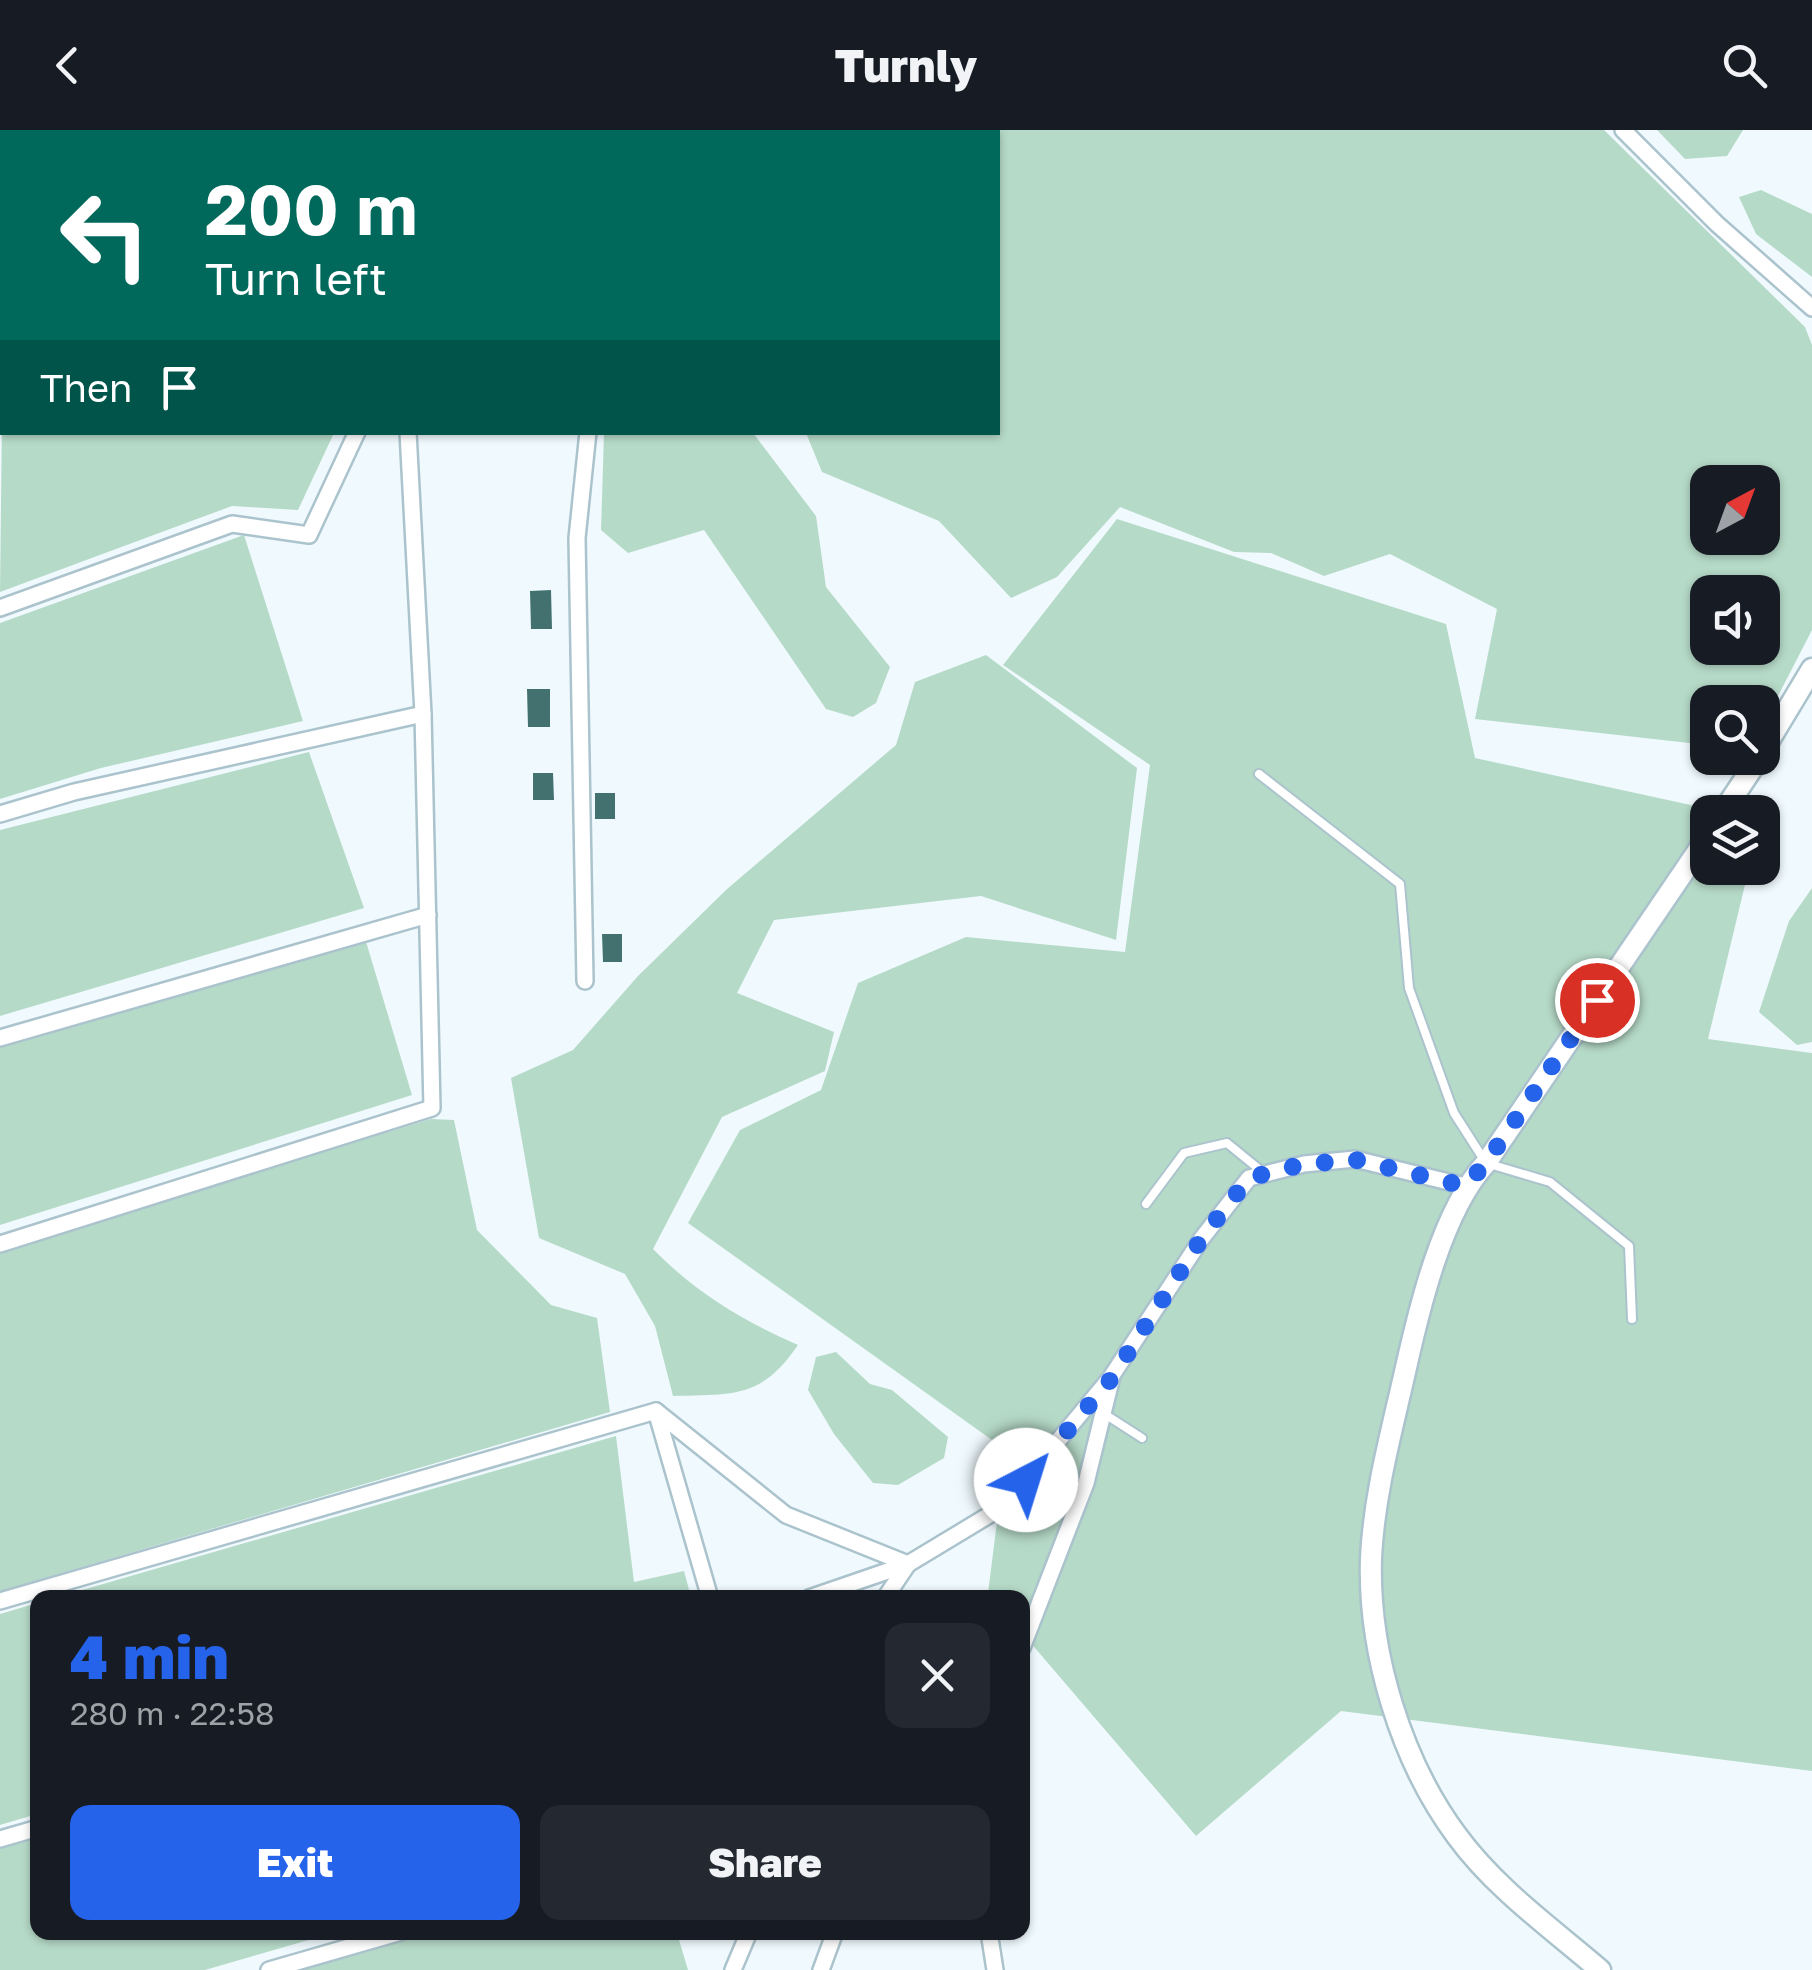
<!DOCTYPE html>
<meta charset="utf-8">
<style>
:root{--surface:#171b24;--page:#242831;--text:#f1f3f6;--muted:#9ea1a6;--accent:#2563eb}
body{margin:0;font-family:"Golos Text",sans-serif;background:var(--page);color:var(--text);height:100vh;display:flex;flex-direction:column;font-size:38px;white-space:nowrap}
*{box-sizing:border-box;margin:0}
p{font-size:32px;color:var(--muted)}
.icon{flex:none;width:55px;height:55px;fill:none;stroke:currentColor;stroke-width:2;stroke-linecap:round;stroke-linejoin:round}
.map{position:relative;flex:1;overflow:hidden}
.drawer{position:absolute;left:30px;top:1460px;width:1000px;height:350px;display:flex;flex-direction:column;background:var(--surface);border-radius:20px;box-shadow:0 2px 8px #0004}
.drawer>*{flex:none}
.banner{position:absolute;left:0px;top:0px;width:1000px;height:305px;box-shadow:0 2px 8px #0004;background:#00695c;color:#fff;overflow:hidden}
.needle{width:65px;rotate:41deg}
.buttons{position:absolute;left:1690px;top:335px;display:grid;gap:20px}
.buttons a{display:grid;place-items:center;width:90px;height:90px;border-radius:20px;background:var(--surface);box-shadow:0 2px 8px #0004;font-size:50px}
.pin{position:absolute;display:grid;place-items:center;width:85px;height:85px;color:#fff;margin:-42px;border:5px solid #fff;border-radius:50%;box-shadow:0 2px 10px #0007}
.me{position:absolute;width:110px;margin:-55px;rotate:40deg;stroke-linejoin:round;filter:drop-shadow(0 0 8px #0008)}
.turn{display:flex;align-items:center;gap:35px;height:210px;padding:0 40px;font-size:45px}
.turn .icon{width:130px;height:130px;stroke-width:2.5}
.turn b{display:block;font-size:70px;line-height:85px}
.then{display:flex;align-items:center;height:95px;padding:0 40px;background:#0003;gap:20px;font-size:38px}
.round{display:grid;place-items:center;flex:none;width:105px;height:105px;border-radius:20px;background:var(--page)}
.overview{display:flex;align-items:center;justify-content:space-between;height:170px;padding:0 40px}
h1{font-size:60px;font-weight:800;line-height:75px;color:var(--accent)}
.action{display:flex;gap:20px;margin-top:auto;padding:20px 40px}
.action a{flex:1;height:115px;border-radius:20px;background:var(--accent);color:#fff;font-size:40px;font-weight:800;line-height:115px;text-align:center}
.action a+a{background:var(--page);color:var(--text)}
header{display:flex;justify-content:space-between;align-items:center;height:130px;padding:0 40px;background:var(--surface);font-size:45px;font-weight:800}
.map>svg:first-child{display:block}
.green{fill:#b6dac8;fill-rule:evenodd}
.building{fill:#437170}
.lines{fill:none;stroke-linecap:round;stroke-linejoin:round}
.service-casing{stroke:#abc3cc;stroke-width:12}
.minor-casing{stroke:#abc3cc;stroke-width:20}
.tertiary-casing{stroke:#abc3cc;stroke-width:25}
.service{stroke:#fff;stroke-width:8}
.minor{stroke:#fff;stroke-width:15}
.tertiary{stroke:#fff;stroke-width:20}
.route{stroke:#2563eb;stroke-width:18;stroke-dasharray:0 32.4}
</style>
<header><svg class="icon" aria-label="back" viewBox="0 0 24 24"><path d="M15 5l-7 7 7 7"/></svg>Turnly<svg class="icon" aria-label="search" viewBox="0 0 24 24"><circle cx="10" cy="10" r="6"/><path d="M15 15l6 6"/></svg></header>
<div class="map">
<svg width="1812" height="1840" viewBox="0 0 1812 1840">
<rect width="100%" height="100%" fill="#f0fafe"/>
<g class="green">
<path d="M701,0H1604L1805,197L1812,215V500L1763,595L1762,572H1708L1707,615L1475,589L1497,479L1390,424L1324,446L1271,423L1234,422L1120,377L1057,447L1011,468L939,391L822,342L806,303L998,302V2H697ZM1708,352H1762V408H1708ZM1708,462H1762V518H1708Z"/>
<polygon points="1657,0 1743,0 1727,26 1685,29"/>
<polygon points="1761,60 1812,84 1812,147 1756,104 1739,67"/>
<polygon points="2,286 2,302 334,303 298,380 232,376 0,462"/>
<polygon points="604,303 753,303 816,386 826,457 890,537 876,573 853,587 826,579 704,400 628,423 601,400"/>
<polygon points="1117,389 1446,494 1475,628 1723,682 1708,682 1708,738 1749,738 1708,909 1812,923 1812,1641 1341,1581 1196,1706 1023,1504 1022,1468 991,1467 988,1463 1006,1320 688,1093 740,1000 821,960 858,853 966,807 1125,822 1150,635 1003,535"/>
<polygon points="244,405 303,591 101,638 0,669 0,493"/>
<path d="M986,525L1137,638L1116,810L981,766L774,790L737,863L834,902L825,941L722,987L653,1119C695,1162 743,1191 798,1215C761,1269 734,1264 673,1266L655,1196L625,1144L539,1108L511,948L573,920L638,846L727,759L896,615L915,552Z"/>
<polygon points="309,622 364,778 0,886 0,700"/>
<polygon points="1812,758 1812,912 1797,915 1759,882 1789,791"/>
<polygon points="364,805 412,965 0,1095 0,910"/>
<polygon points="431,989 454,990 477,1100 551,1175 597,1188 610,1282 0,1461 0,1119"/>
<polygon points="836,1222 870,1254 892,1260 948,1307 944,1328 898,1355 873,1353 834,1304 808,1260 816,1227"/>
<polygon points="616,1306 634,1452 684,1441 691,1467 58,1467"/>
<polygon points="37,1473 37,1684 0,1695 0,1484"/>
<polygon points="37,1708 38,1802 333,1803 205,1840 0,1840 0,1718"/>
<polygon points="429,1802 677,1803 688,1840 296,1840"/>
</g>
<g class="building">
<polygon points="551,460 552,499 531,499 530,461"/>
<polygon points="527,559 550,559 550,597 528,597"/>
<polygon points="533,643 553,643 554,670 533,670"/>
<rect x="595" y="663" width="20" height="26"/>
<polygon points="602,804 622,804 622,832 603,832"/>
</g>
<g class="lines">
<g class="service-casing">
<g id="service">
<polyline points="427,0 428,2"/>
<polyline points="613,2 617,0"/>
<polyline points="1259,644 1400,754 1409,858 1454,983 1486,1033 1550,1052 1629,1116 1632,1189"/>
<polyline points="1146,1074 1184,1023 1227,1013 1265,1044"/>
<polyline points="1103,1283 1142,1308"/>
</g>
</g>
<g class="minor-casing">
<g id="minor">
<polyline points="1623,0 1717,94 1812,178"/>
<polyline points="0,275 2,273"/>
<polyline points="0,478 232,394 309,405 357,302"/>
<polyline points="0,684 74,662 423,584"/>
<polyline points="585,851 577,408 588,302"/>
<polyline points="0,908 428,785"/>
<polyline points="0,1114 432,978 423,584 408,302"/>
<polyline points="656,1281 710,1468"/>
<polyline points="809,1468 908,1434 1004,1376 1111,1247 1202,1108 1249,1048 1304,1034 1355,1029 1465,1056"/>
<polyline points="0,1471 656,1281 786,1385 908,1434 885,1468"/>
<polyline points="1022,1518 1086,1353 1111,1251"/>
<polyline points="0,1709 38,1698"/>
<polyline points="989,1802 995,1840"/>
<polyline points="269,1840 401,1802"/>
<polyline points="733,1840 749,1802"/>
<polyline points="821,1840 835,1802"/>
</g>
</g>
<g class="tertiary-casing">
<g id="tertiary">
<polyline points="1762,622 1812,539"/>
<polyline points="1723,682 1759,628"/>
<path d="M1600,1840C1551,1798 1495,1758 1457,1706C1401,1631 1368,1522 1371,1428C1374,1365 1391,1304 1405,1242C1419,1179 1442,1081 1486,1033L1708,706"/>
</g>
</g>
<use href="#service" class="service"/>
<use href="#minor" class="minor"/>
<use href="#tertiary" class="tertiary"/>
</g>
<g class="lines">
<polyline class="route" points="1026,1350 1112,1248 1202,1108 1249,1048 1304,1034 1356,1030 1465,1056 1486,1033 1597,870"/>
</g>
</svg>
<div class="buttons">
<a><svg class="needle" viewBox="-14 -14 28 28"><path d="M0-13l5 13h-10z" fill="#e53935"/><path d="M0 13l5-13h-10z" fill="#9ea1a6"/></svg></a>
<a><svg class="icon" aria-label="sound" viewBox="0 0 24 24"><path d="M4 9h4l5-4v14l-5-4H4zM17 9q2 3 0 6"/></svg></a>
<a><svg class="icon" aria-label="search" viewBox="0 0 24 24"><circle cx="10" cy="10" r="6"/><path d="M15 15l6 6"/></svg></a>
<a><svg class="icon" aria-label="layers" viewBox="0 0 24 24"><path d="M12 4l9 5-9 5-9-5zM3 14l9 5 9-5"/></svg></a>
</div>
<div class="pin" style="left:1597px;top:870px;background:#d93025"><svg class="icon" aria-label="arrive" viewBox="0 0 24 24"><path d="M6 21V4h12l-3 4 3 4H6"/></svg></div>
<svg class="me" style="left:1026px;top:1350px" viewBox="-20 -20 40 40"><circle r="19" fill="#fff"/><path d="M0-13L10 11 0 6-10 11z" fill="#2563eb"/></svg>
<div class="banner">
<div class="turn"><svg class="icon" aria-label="left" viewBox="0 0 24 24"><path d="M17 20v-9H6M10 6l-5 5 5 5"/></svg><div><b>200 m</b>Turn left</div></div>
<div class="then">Then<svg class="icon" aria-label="arrive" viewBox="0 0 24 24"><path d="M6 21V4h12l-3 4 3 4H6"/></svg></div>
</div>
<section class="drawer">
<div class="overview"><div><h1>4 min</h1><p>280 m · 22:58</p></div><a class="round"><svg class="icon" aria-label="close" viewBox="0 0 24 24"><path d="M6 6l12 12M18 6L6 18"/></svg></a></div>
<div class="action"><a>Exit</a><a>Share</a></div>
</section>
</div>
